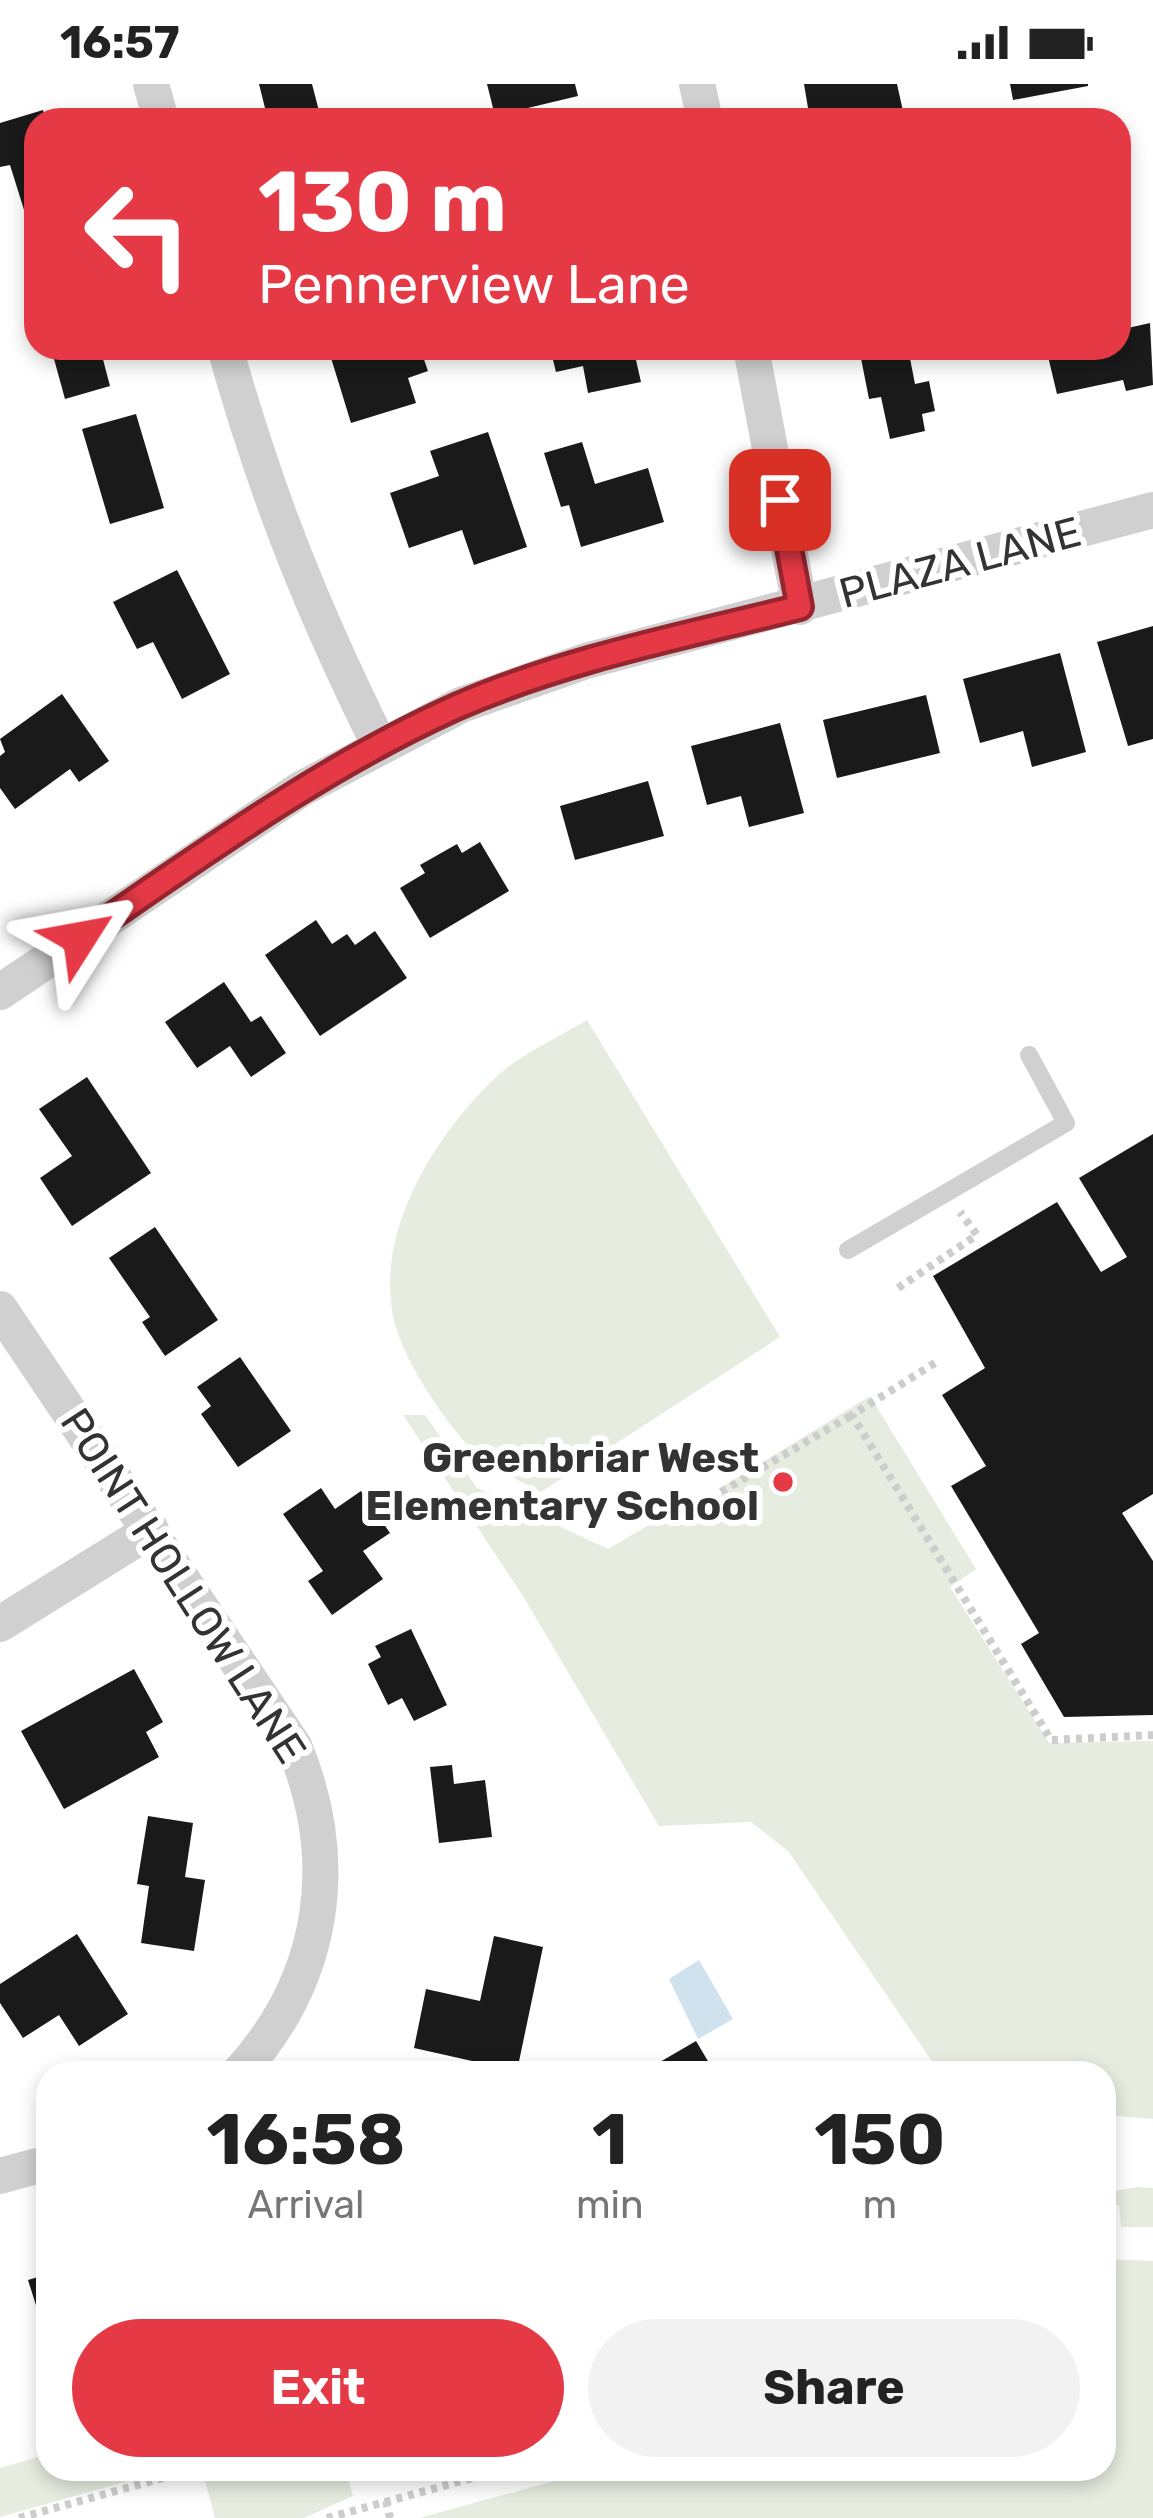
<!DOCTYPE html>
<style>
:root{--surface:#fff;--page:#f2f2f2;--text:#222;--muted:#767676;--accent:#e63946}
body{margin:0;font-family:Rubik,sans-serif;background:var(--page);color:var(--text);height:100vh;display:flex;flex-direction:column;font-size:45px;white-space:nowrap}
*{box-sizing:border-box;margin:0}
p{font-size:39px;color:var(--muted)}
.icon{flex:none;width:66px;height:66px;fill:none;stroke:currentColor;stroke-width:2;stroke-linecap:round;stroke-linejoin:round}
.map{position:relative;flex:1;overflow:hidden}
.side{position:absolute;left:36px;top:1977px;width:1080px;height:420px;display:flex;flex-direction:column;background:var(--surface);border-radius:36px;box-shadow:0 6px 18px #0003}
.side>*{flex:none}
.top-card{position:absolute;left:24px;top:24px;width:1107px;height:252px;border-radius:36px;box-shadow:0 6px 18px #0003;background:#e63946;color:#fff;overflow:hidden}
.pin{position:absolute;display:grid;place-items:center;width:102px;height:102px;color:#fff;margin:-51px;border-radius:24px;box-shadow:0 6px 18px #0006}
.me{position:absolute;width:132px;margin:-66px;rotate:56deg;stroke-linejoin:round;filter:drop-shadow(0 0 9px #0008)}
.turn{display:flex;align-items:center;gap:42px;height:252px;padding:0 36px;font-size:54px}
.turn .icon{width:156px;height:156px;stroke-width:2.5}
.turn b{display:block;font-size:84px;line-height:102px}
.eta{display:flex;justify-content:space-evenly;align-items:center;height:204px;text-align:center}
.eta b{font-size:72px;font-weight:700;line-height:84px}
.action{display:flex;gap:24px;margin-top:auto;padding:24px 36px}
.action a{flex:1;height:138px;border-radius:72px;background:var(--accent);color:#fff;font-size:48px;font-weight:700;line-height:138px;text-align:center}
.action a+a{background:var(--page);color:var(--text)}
.status{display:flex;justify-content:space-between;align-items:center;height:84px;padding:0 60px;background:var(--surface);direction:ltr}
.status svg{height:33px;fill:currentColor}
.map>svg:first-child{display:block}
.green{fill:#e6ecdf}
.water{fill:#cfe2ee}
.building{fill:#1a1a1a}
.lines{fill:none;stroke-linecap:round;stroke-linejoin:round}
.path{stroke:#cdcdcd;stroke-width:8;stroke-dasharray:6 6;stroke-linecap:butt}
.lane{stroke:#d0d0d0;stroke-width:18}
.street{stroke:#d0d0d0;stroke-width:36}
.route-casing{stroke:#96252e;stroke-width:30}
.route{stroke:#e63946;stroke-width:21}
.poi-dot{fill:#e63946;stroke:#fff;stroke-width:4.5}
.labels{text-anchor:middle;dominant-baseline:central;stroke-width:12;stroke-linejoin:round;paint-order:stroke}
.street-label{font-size:42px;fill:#333;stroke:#fff}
.poi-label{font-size:42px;font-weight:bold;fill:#333;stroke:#fff;text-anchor:end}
</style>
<div class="status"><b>16:57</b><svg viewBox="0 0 49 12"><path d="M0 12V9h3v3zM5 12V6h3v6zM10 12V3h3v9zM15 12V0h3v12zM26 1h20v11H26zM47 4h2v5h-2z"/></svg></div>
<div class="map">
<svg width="1153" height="2434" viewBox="0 0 1153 2434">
<rect width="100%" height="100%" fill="#fff"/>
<g class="green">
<path d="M587,936L780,1253L541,1408C520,1396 487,1384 471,1365C441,1332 402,1275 393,1232C376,1146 435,1052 494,995C519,971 557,954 587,936Z"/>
<polygon points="870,1312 976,1485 950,1503 1049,1659 1153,1657 1153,2035 1104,2031 1104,1989 940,1989 788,1767 751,1738 659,1742 523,1512 403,1331 425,1331 477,1404 608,1465 683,1421 725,1410 722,1403"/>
<polygon points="1137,2103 1153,2104 1153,2143 1121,2143 1119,2121 1104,2121 1104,2109"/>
<polygon points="1104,2175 1153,2177 1153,2434 419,2434 598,2385 1104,2385"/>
<polygon points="48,2370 48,2385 172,2385 0,2433 0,2384"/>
<polygon points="202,2385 345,2385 353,2412 304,2434 215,2434"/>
</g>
<polygon class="water" points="699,1876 733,1935 698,1955 669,1895"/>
<g class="building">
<polygon points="259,0 312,0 319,27 268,36"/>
<polygon points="487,0 575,0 578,12 495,32"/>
<polygon points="804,0 897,0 905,36 810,36"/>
<polygon points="1010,0 1088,0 1088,2 1013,16"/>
<polygon points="43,26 46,36 36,36 35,161 10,81 0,83 0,39"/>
<polygon points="1150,239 1153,301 1126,307 1123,296 1057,310 1046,264 1119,264 1119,246"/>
<polygon points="51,264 100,264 110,302 65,315"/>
<polygon points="328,264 420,264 428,287 408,294 416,319 351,339"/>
<polygon points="550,264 643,264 645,274 636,276 641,298 588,309 583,282 556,288"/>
<polygon points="859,264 908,264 915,300 929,297 935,327 922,330 925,347 890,355 881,313 869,315"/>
<polygon points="136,330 164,424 110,440 82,345"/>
<polygon points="488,348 527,463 474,481 462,446 409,464 390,409 439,392 430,367"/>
<polygon points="582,358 595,400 648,384 664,438 581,463 569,421 561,423 544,369"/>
<polygon points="177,486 230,590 182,615 153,558 137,565 113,518"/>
<polygon points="1153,542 1153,655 1128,662 1097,558"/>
<polygon points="1060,569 1086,668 1032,683 1023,647 980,659 963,595"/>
<polygon points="62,610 109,677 79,698 70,685 15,725 0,704 0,672 5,668 0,655"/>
<polygon points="926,611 940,669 837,694 823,636"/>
<polygon points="780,639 804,729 749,743 741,712 707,721 691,662"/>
<polygon points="648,697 664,752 575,776 560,722"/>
<polygon points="480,758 509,807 430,854 400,804 425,789 420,781 457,760 462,769"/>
<polygon points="316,836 332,860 347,850 355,861 375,847 407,894 320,952 265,871"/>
<polygon points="224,898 251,938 261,932 286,969 251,993 230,962 197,984 165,938"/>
<polygon points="87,993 151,1089 72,1142 40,1094 72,1072 39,1025"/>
<polygon points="1153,1050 1153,1410 1122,1429 1153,1477 1153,1631 1064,1633 1021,1560 1039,1549 951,1402 986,1382 942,1311 985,1284 933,1192 1057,1118 1101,1188 1127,1173 1079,1094"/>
<polygon points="155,1143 218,1236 165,1272 142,1238 150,1233 109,1174"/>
<polygon points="240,1273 291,1347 238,1383 201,1330 211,1322 197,1303"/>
<polygon points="321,1404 335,1425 361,1407 390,1449 363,1467 383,1495 332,1531 308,1497 323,1487 283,1430"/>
<polygon points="411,1545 447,1621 414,1637 402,1614 388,1621 368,1580 381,1573 375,1562"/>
<polygon points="134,1585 163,1638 146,1648 159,1673 64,1725 21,1647"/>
<polygon points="452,1681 454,1700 485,1696 492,1753 439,1759 430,1683"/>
<polygon points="148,1732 193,1739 185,1793 205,1796 194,1867 141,1859 149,1802 137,1800"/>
<polygon points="77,1850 128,1930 79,1962 59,1931 23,1954 0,1919 0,1900"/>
<polygon points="494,1852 543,1863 517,1987 414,1964 426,1905 480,1917"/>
<polygon points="696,1957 715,1989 641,1989"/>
<polygon points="48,2190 48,2256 47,2256 28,2196"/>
</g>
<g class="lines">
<g class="path">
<polyline points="898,1204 977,1151 960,1128"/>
<polyline points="935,1279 852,1331 1051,1656 1153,1651"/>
<polyline points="721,1408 852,1331"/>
<polyline points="386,2417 390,2434"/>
<polyline points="19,2434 184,2388"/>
<polyline points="327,2434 505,2385"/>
</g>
<polyline class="lane" points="848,1166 1066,1039 1029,971"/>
<g class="street">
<polyline points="151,0 161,36"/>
<polyline points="697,0 705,36"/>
<path d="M225,264C266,410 312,525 379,660"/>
<polyline points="751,264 800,523"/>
<polyline points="0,908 301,705 461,621 586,577 1153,426"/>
<path d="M0,1225L294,1662C342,1778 325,1895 239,1989"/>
<polyline points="0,1540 151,1446"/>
<polyline points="0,2092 48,2079"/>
</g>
</g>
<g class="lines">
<g class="route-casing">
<path id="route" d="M80,854C202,771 321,684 456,623C565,575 685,552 800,523L780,416"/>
</g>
<use href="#route" class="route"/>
</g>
<circle class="poi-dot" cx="783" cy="1398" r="12"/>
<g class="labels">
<g class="street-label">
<text transform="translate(960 479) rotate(-15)">PLAZA LANE</text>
<text transform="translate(183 1502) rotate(57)">POINT HOLLOW LANE</text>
</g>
<g class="poi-label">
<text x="759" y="1374">Greenbriar West<tspan x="759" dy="48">Elementary School</tspan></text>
</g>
</g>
</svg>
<div class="pin" style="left:780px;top:416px;background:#d93025"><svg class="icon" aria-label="arrive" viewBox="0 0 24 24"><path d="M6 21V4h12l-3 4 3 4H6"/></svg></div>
<svg class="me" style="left:80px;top:854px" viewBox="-20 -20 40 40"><path d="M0-17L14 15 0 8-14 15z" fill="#e63946" stroke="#fff" stroke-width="4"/></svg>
<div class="top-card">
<div class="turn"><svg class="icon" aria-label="left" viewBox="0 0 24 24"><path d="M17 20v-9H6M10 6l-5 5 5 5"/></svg><div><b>130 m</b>Pennerview Lane</div></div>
</div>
<section class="side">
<div class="eta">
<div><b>16:58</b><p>Arrival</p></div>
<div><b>1</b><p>min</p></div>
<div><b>150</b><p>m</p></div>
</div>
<div class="action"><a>Exit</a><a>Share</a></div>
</section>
</div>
